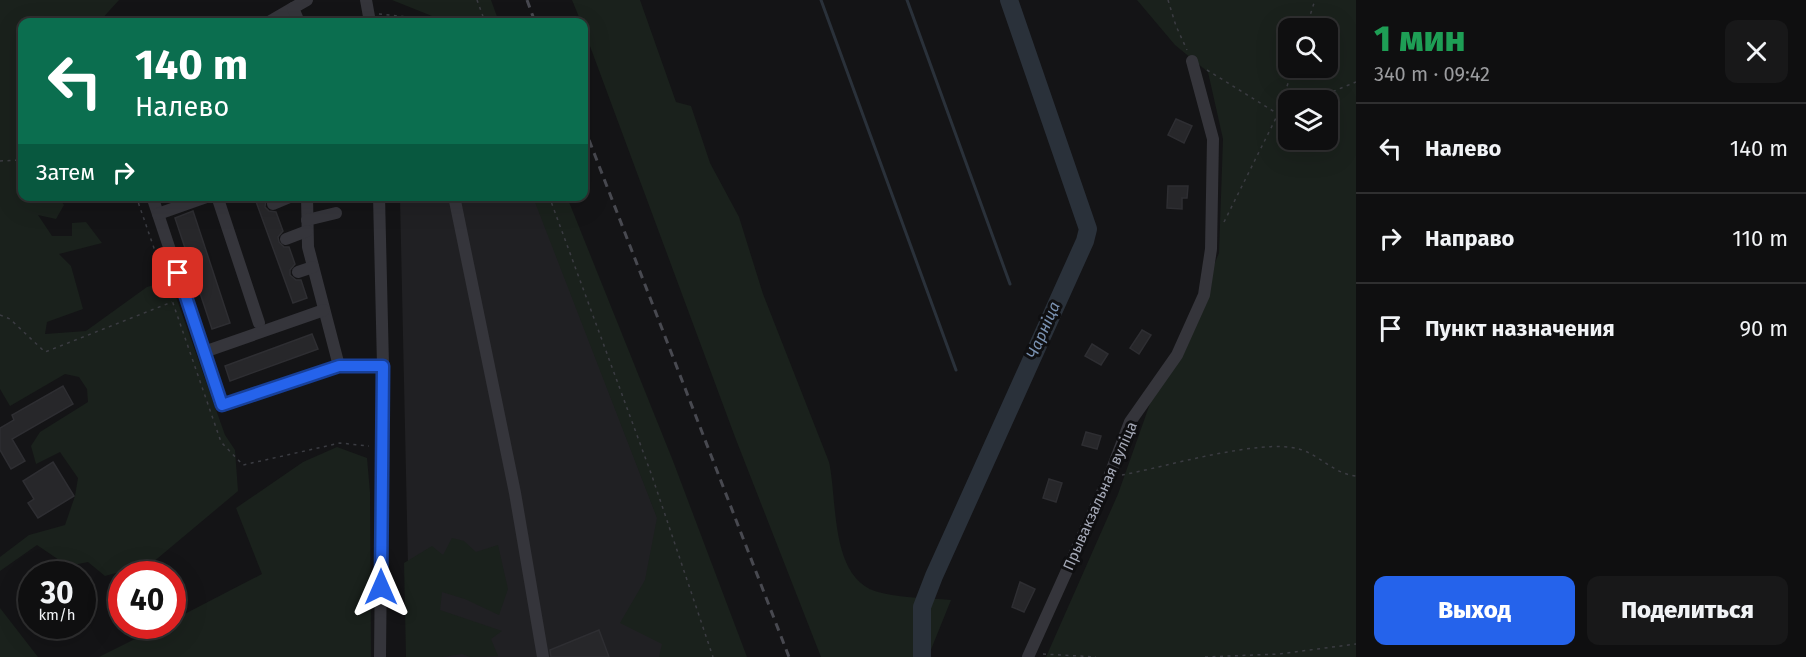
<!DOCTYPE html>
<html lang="ru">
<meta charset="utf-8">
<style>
:root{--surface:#0f0f10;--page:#181819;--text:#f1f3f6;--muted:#9b9c9f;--line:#2f2f30;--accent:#2563eb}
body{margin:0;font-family:"Fira Sans",sans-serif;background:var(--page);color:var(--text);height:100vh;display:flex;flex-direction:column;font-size:22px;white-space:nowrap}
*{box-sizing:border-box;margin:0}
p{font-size:20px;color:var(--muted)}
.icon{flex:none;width:33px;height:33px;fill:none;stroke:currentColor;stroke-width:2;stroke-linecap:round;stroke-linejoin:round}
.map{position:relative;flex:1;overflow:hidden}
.details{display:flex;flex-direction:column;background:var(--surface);width:450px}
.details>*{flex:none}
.top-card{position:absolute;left:18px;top:18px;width:570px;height:183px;border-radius:12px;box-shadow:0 6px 24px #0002,0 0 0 2px var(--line);background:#0b6e4f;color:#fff;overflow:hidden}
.fabs{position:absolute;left:1278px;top:18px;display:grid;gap:12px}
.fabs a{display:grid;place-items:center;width:60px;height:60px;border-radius:12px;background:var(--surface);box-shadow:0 6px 24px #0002,0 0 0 2px var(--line);font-size:30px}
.speed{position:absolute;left:18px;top:561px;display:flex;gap:12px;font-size:30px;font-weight:700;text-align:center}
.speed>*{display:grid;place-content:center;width:78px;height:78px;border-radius:50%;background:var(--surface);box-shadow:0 6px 24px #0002,0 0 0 2px var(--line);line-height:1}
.speed small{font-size:15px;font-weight:400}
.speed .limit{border:9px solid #d22;background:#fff;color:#111}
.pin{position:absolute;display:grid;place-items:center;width:51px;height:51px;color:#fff;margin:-26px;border-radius:12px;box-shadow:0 3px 9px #0006}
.me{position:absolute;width:66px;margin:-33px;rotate:0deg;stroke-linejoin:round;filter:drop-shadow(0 0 4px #0008)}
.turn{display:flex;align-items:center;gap:21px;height:126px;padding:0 18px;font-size:27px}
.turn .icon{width:78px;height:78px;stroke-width:2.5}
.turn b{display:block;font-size:42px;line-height:51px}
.then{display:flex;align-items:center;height:57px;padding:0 18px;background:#0003;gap:12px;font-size:22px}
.round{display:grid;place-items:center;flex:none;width:63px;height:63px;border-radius:12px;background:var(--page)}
.headline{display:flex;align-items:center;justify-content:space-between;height:102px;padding:0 18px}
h1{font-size:36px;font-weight:800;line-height:45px;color:#1e9e55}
.button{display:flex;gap:12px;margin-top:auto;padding:12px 18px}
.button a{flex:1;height:69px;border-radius:12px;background:var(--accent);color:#fff;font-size:24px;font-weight:800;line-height:69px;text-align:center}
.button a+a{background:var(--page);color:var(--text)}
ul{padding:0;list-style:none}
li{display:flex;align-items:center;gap:18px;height:90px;padding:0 18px;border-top:2px solid var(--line)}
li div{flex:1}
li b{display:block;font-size:22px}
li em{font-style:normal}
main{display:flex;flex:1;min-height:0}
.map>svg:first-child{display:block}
.built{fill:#202023}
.green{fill:#1a211c;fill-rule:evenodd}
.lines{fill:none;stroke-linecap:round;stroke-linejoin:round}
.stream{stroke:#2a313a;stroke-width:3}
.river{stroke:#2a313a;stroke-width:18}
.building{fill:#27272a;stroke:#2e2e32;stroke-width:1.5}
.path{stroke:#3b3c42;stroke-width:1.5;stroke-dasharray:3 4.5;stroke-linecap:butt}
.minor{stroke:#35353b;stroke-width:12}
.rail{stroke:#484950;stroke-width:3;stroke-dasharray:8 6;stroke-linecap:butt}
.route-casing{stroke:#184099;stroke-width:15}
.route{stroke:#2563eb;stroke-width:10}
.labels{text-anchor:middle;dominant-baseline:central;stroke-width:6;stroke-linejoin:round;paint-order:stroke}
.street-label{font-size:15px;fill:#a5a9b7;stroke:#0f0f11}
.water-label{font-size:16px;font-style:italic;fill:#7b93b3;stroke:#0f0f11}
</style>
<main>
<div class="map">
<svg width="1356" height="657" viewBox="0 0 1356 657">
<rect width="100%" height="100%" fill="#141416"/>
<polygon class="built" points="400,197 534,197 711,657 410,657"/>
<g class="green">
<polygon points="0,0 119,0 99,22 22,22 22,196 58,197 64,205 56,219 38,215 52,236 72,236 72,223 86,222 102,243 59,254 71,266 83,309 47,322 45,334 86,331 147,287 170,280 225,435 235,450 238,491 152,563 105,576 88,562 68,566 37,545 0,571 0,557 29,535 65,525 75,496 78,478 60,452 36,464 31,446 40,432 88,402 87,389 79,377 65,374 10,406 0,389"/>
<polygon points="392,0 491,0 499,22 447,22"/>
<path d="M572,0H640L676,102L691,106L710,163L739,217L763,294L829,462C838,502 829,583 882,593C904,598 928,598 951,600L928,657H821L735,437L584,30V22H581Z"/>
<path d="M1137,0H1356V657H1046L1118,494L1153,395L1195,311L1219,253L1223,139L1208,72L1175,45ZM1288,28H1328V68H1288ZM1288,100H1328V140H1288Z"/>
<polygon points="533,197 567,197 673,461 747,657 659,657 662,644 620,623 645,580 657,518"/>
<polygon points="337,447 367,458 370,492 371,657 99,657 161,626 172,626 173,620 262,574 236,508 303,462"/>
<polygon points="452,538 464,541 476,552 498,545 508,589 499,615 465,599 442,592 440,610 502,631 491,639 498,656 470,657 462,654 442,657 406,657 404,563 432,546 443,555"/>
<polygon points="0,607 0,608 38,657 0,657"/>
</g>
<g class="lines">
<g class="stream">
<polyline points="821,0 956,370"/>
<polyline points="907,0 1010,284"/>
</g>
<polyline class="river" points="922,657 922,607 934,576 1085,241 1088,229 1009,0"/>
</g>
<g class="building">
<polygon points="1176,119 1192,126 1184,143 1168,135"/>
<polygon points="1168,186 1188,186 1187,198 1182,198 1182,209 1167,208"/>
<polygon points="254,196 270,196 266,200 265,207 269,211 276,212 283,231 278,237 279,242 284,247 289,247 295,264 290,270 290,275 296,280 301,280 307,298 293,303"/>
<polygon points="193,211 230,323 212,329 175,218"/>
<polygon points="1142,330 1151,335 1139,354 1130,348"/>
<polygon points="312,334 318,349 230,381 225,366"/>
<polygon points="1092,344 1108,354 1101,365 1085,356"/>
<polygon points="63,386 73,404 12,439 25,461 11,469 0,450 0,428 14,420 12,415"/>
<polygon points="1086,432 1101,436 1097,449 1082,445"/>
<polygon points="53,462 74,496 38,518 28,503 34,499 23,481"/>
<polygon points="1049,479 1062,483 1056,502 1043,498"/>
<polygon points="1020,582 1035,589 1024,612 1012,607"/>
<polygon points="599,630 609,657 551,657 550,650"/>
</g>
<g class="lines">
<g class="path">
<polyline points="477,0 485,22"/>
<polyline points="1168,0 1176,26 1187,50"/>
<polyline points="379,14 455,22"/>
<polyline points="1306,28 1315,0"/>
<polyline points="1207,70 1278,114 1288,110"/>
<polyline points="1312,100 1356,82"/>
<polyline points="0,161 22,160"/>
<polyline points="136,196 221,442 243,465 340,443 369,446"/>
<polyline points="549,196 652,476 713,657"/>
<polyline points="1224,222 1278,114 1293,68"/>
<polyline points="0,315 10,319 45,352 172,302"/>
<path d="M1122,475C1165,467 1260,438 1299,449C1320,455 1334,474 1356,476"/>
<polyline points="1043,654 1096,657"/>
<polyline points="1205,657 1279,654 1356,644"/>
</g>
<g class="minor">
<polyline points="366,0 370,22"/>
<polyline points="269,22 293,8"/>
<polyline points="299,22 293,8 307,0"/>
<polyline points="152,196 222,406 339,366 383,366"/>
<polyline points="217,196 259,323"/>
<polyline points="307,196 308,247 339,366"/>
<polyline points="379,196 383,366 380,657"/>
<polyline points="454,196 515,493 543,657"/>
<polyline points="273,204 292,196"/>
<polyline points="158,214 209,196"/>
<polyline points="307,220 336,213"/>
<polyline points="286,239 307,231"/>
<polyline points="298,272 313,267"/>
<polyline points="204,352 324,310"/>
<polyline points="1028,657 1109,477 1130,422 1177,355 1204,295 1211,249 1213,139 1192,61"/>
</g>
<g class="rail">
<polyline points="527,0 535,22"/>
<polyline points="584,127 789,657"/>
</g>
</g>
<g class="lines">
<g class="route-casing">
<polyline id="route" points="178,273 222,405 339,366 383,366 381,587"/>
</g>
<use href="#route" class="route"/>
</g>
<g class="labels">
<g class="street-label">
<text transform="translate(1100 496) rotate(-66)">Прывакзальная вуліца</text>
</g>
<g class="water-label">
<text transform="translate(1043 330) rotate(-66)">Чарніца</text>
</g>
</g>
</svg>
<div class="fabs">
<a><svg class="icon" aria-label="search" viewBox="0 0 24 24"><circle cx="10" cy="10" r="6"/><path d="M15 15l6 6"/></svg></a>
<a><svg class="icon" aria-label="layers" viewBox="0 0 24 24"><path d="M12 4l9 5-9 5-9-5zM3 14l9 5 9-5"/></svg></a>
</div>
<div class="speed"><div>30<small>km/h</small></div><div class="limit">40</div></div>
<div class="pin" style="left:178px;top:273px;background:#d93025"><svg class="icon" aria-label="arrive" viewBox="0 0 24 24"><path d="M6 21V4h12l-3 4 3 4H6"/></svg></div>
<svg class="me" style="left:381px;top:587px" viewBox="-20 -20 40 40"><path d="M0-17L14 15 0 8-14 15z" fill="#2563eb" stroke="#fff" stroke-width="4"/></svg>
<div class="top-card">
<div class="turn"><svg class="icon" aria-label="left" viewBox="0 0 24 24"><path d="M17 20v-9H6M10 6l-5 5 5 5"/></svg><div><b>140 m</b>Налево</div></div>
<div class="then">Затем<svg class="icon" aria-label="right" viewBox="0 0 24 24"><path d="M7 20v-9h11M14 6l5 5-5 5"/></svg></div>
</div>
</div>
<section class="details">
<div class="headline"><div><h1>1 мин</h1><p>340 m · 09:42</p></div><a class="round"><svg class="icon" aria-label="close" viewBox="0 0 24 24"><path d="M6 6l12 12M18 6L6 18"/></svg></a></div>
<ul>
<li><svg class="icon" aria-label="left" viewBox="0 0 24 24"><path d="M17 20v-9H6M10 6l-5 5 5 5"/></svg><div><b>Налево</b></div><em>140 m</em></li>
<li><svg class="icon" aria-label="right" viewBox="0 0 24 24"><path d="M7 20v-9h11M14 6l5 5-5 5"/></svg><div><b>Направо</b></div><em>110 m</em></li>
<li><svg class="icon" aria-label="arrive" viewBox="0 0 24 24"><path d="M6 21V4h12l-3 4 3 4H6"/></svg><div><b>Пункт назначения</b></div><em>90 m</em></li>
</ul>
<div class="button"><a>Выход</a><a>Поделиться</a></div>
</section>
</main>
